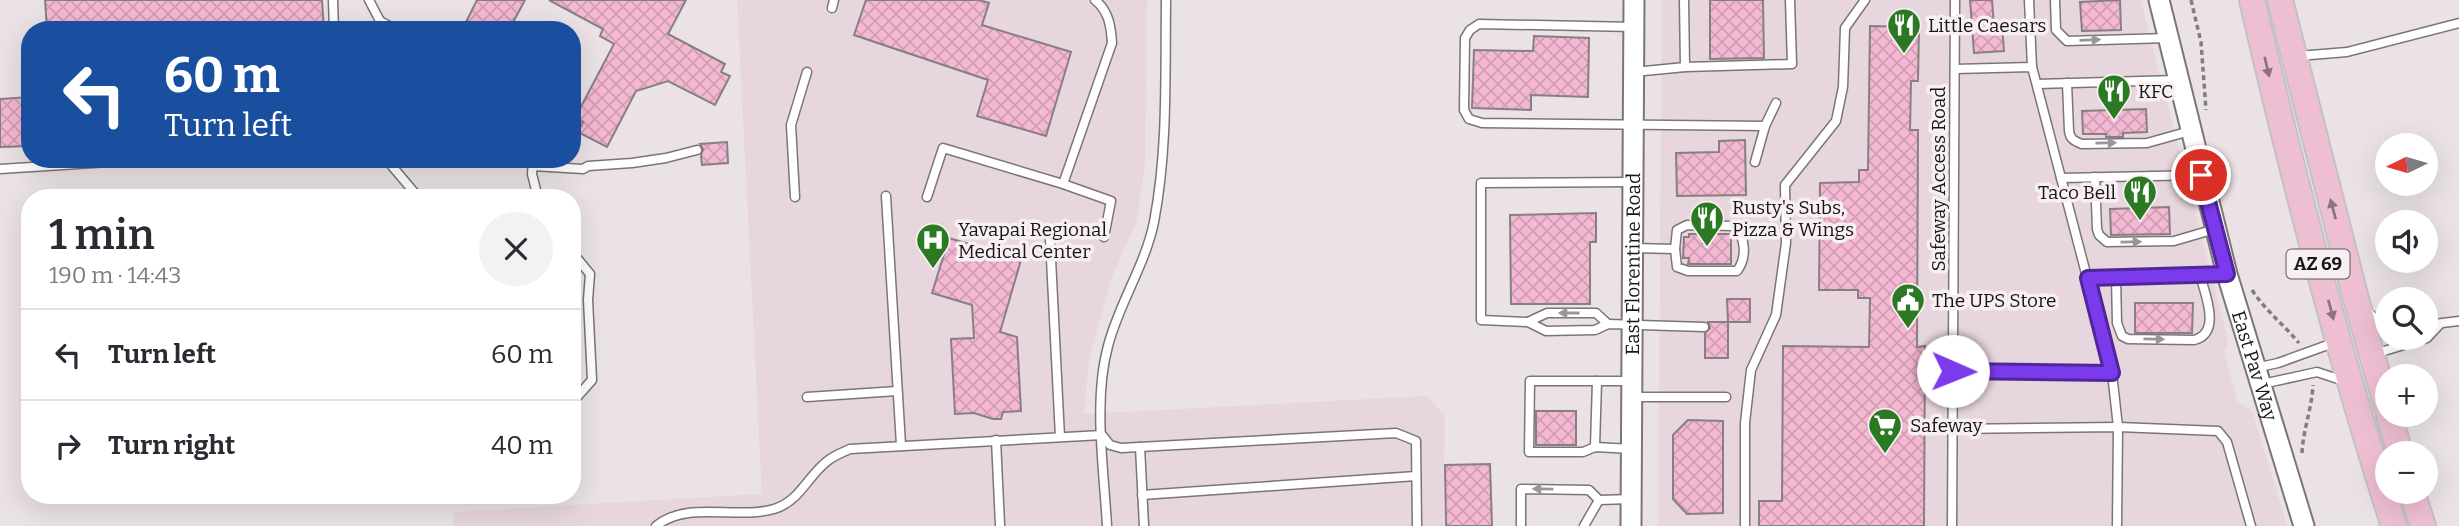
<!DOCTYPE html>
<meta charset="utf-8">
<style>
:root{--surface:#fff;--page:#f2f2f3;--text:#2b2b33;--muted:#7c7c81;--line:#e1e1e2}
body{margin:0;font-family:Bitter,serif;background:var(--page);color:var(--text);height:100vh;display:flex;flex-direction:column;font-size:26px;white-space:nowrap}
*{box-sizing:border-box;margin:0}
p{font-size:23px;color:var(--muted)}
.icon{flex:none;width:38px;height:38px;fill:none;stroke:currentColor;stroke-width:2;stroke-linecap:round;stroke-linejoin:round}
.map{position:relative;flex:1;overflow:hidden}
.panel{position:absolute;left:21px;top:189px;width:560px;height:315px;display:flex;flex-direction:column;background:var(--surface);border-radius:28px;box-shadow:0 7px 28px #0002}
.panel>*{flex:none}
.top-card{position:absolute;left:21px;top:21px;width:560px;height:147px;border-radius:28px;box-shadow:0 7px 28px #0002;background:#1a4fa0;color:#fff;overflow:hidden}
.needle{width:46px;rotate:265deg}
.fabs{position:absolute;left:2375px;top:133px;display:grid;gap:14px}
.fabs a{display:grid;place-items:center;width:63px;height:63px;border-radius:50%;background:var(--surface);box-shadow:0 7px 28px #0002;font-size:35px}
.pin{position:absolute;display:grid;place-items:center;width:60px;height:60px;color:#fff;margin:-30px;border:4px solid #fff;border-radius:50%;box-shadow:0 2px 7px #0007}
.me{position:absolute;width:77px;margin:-38px;rotate:91deg;stroke-linejoin:round;filter:drop-shadow(0 0 5px #0008)}
.turn{display:flex;align-items:center;gap:24px;height:147px;padding:0 28px;font-size:32px}
.turn .icon{width:91px;height:91px;stroke-width:2.5}
.turn b{display:block;font-size:49px;line-height:60px}
.round{display:grid;place-items:center;flex:none;width:74px;height:74px;border-radius:37px;background:var(--page)}
.head{display:flex;align-items:center;justify-content:space-between;height:119px;padding:0 28px}
h1{font-size:42px;font-weight:600;line-height:52px}
ul{padding:0;list-style:none}
li{display:flex;align-items:center;gap:21px;height:91px;padding:0 28px;border-top:2px solid var(--line)}
li div{flex:1}
li b{display:block;font-size:26px}
li em{font-style:normal}
.map>svg:first-child{display:block}
.built{fill:#e7d6dd}
.building{fill:url(#building-cross-hatch);stroke:#878082;stroke-width:2}
.lines{fill:none;stroke-linecap:round;stroke-linejoin:round}
.service-casing{stroke:#7c7577;stroke-width:11}
.tertiary-casing{stroke:#7c7577;stroke-width:23}
.primary-casing{stroke:#c3c2c3;stroke-width:28}
.path{stroke:#837d7f;stroke-width:3.5;stroke-dasharray:5 3.5;stroke-linecap:butt}
.service{stroke:#fff;stroke-width:8}
.tertiary{stroke:#fff;stroke-width:19}
.primary{stroke:#eebfd3;stroke-width:24}
.oneway{fill:#989697}
.oneway2{fill:#8e737e}
.route-casing{stroke:#51269a;stroke-width:18}
.route{stroke:#7c3aed;stroke-width:12}
.labels{text-anchor:middle;dominant-baseline:central;stroke-width:7;stroke-linejoin:round;paint-order:stroke}
.shield{fill:#f7eff2;stroke:#5c5759;stroke-width:2}
.shield-label{font-size:18px;font-weight:bold;fill:#191617}
.poi-label{font-size:19px;fill:#191617;stroke:#f7eff2;text-anchor:start}
.street-label{font-size:19px;fill:#191617;stroke:#f7eff2}
</style>
<div class="map">
<svg width="2459" height="526" viewBox="0 0 2459 526">
<defs>
<pattern id="building-cross-hatch" width="8" height="8" patternUnits="userSpaceOnUse" patternTransform="scale(1.75)"><rect width="8" height="8" fill="#f5b8d2"/><path d="M0 0l8 8M0 8l8-8" fill="none" stroke="#d19db4"/></pattern>
</defs>
<rect width="100%" height="100%" fill="#eae2e5"/>
<g class="built">
<polygon points="737,0 1147,0 1145,163 1137,220 1111,279 1089,360 1084,414 1427,396 1445,416 1443,526 454,526 453,512 762,494"/>
<polygon points="1662,0 2141,0 2227,336 2228,345 2224,351 2237,401 2252,411 2287,526 1658,526"/>
</g>
<g class="building">
<polygon points="45,0 322,0 324,30 47,30"/>
<polygon points="477,0 525,0 509,30 462,30"/>
<polygon points="549,0 686,0 668,34 725,64 721,72 730,76 715,105 668,81 636,91 607,147 578,132 583,122 575,118 614,44 600,36 603,29"/>
<polygon points="866,0 979,0 989,3 982,25 1071,52 1046,136 977,116 988,80 854,35"/>
<polygon points="1710,0 1763,0 1764,58 1710,59"/>
<polygon points="1970,0 1992,0 1994,26 2002,26 2004,51 1974,53"/>
<polygon points="2120,0 2121,30 2082,31 2080,2"/>
<polygon points="1870,26 1919,27 1918,81 1911,81 1910,130 1918,130 1917,347 1925,346 1924,526 1759,526 1759,501 1782,501 1783,346 1869,347 1870,298 1858,298 1858,290 1819,290 1820,183 1859,182 1859,170 1868,170"/>
<polygon points="1534,36 1589,38 1588,97 1531,95 1531,110 1472,108 1474,50 1533,51"/>
<polygon points="30,97 30,146 0,147 0,99"/>
<polygon points="2146,109 2147,132 2123,133 2123,137 2106,137 2106,134 2083,134 2082,111"/>
<polygon points="1745,140 1746,195 1677,196 1676,153 1719,152 1719,141"/>
<polygon points="727,142 728,163 702,165 701,155 703,149 700,144"/>
<polygon points="2169,207 2170,234 2111,235 2110,209"/>
<polygon points="1596,213 1596,242 1590,242 1590,304 1511,304 1510,215"/>
<polygon points="1689,234 1731,234 1731,264 1688,264 1689,258 1683,258 1684,237 1689,237"/>
<polygon points="949,238 1021,260 1000,332 1017,337 1021,411 1003,412 1001,419 993,419 974,413 955,414 951,339 974,338 972,305 932,293"/>
<polygon points="1727,299 1750,299 1750,322 1728,322"/>
<polygon points="2135,303 2193,303 2192,333 2135,333"/>
<polygon points="1708,322 1728,322 1728,358 1705,358 1705,333 1710,328"/>
<rect x="1536" y="411" width="40" height="34"/>
<polygon points="1688,420 1723,421 1723,513 1687,514 1673,499 1673,435"/>
<polygon points="1490,464 1492,526 1446,526 1445,465"/>
</g>
<g class="lines">
<g class="service-casing">
<g id="service">
<polyline points="333,0 334,30"/>
<polyline points="369,0 380,21 380,30"/>
<polyline points="2029,0 2032,67"/>
<polyline points="2055,0 2056,30 2067,41 2168,38"/>
<polyline points="832,8 834,0"/>
<polyline points="380,21 397,30"/>
<polyline points="1634,27 1479,24 1470,30 1465,38 1464,110 1469,119 1482,123 1765,126"/>
<polyline points="2298,56 2347,52 2459,23"/>
<polyline points="1685,67 1792,64 1790,0"/>
<polyline points="1955,69 2032,67 2112,373 2118,427 2117,526"/>
<polyline points="1634,72 1685,67 1684,0"/>
<path d="M2067,83L2069,131C2070,139 2074,141 2082,144L2147,143L2190,131"/>
<polyline points="2037,84 2177,80"/>
<polyline points="386,159 419,198"/>
<polyline points="533,159 532,174 538,198"/>
<polyline points="1755,162 1765,126 1776,103"/>
<polyline points="533,166 583,169 588,166 632,163 666,158 697,150"/>
<polyline points="0,169 156,159"/>
<polyline points="2095,177 2097,229 2099,235 2107,242 2174,241 2215,229"/>
<polyline points="2061,178 2201,175"/>
<polyline points="1632,182 1481,183 1481,320 1528,322 1546,331 1595,330 1608,324 1704,327"/>
<polyline points="1063,184 1111,201 1104,237"/>
<polyline points="886,196 901,445"/>
<polyline points="795,197 791,125 807,72"/>
<path d="M927,197L943,148L1063,184L1112,43C1111,27 1109,11 1095,0"/>
<path d="M1687,225L1734,226C1746,237 1747,258 1737,271H1688L1677,267L1675,249L1677,230Z"/>
<polyline points="1050,239 1060,437"/>
<polyline points="1633,248 1675,249"/>
<polyline points="572,252 590,274 588,300 592,380 577,397 572,397"/>
<path d="M2116,277L2117,323L2122,336L2128,339L2194,340C2222,333 2205,294 2200,275"/>
<polyline points="2088,278 2227,274"/>
<polyline points="2366,311 2380,322 2387,323"/>
<polyline points="1528,322 1547,313 1596,313 1608,324"/>
<polyline points="2426,325 2459,321"/>
<polyline points="2374,354 2427,338 2440,324"/>
<polyline points="2255,368 2278,363 2336,342"/>
<polyline points="1953,371 2112,373"/>
<polyline points="2262,384 2317,372 2344,381"/>
<polyline points="807,397 897,391"/>
<polyline points="1632,397 1726,397"/>
<polyline points="1953,429 2118,427 2218,431 2227,442 2251,526"/>
<polyline points="996,440 1000,525"/>
<polyline points="1140,447 1144,526"/>
<polyline points="1595,447 1597,381"/>
<polyline points="1632,449 1595,447 1583,452 1529,452 1530,381 1632,381"/>
<polyline points="1142,495 1416,476"/>
<path d="M656,526C688,500 736,520 774,509C801,501 808,474 830,459C836,455 843,452 850,449L1102,435L1110,445L1121,448L1396,433L1416,441L1417,526"/>
<path d="M1107,526C1104,470 1093,401 1108,346C1119,303 1145,266 1154,222C1168,149 1165,75 1166,0"/>
<polyline points="1521,526 1521,489 1589,490 1599,500 1632,499"/>
<polyline points="1584,526 1599,500"/>
<polyline points="1745,526 1745,423 1751,370 1776,315 1786,243 1785,185 1836,121 1843,87 1845,28 1865,0"/>
<polyline points="1952,526 1955,0"/>
</g>
</g>
<g class="tertiary-casing">
<g id="tertiary">
<path id="s1" d="M2159,0L2227,274L2304,526"/>
<path id="s2" d="M1631,526L1634,0"/>
</g>
</g>
<g class="primary-casing">
<g id="primary">
<path d="M2252,0C2293,177 2338,354 2394,526"/>
<polyline points="2280,0 2356,299 2387,407"/>
<polyline points="2389,415 2400,453"/>
<polyline points="2412,492 2423,526"/>
</g>
</g>
<g class="path">
<polyline points="2191,0 2201,42 2206,110"/>
<path d="M2252,290C2265,310 2284,325 2299,343"/>
<path d="M2302,453C2303,430 2312,408 2313,385"/>
</g>
<use href="#service" class="service"/>
<use href="#tertiary" class="tertiary"/>
<use href="#primary" class="primary"/>
</g>
<defs><path id="oneway-solid" d="M-6-.8H1V-3.2L6.5 0L1 3.2V.8H-6Z" transform="scale(1.75)"/></defs>
<g class="oneway">
<use href="#oneway-solid" transform="translate(2090 40) rotate(-2)"/>
<use href="#oneway-solid" transform="translate(2106 143) rotate(-1)"/>
<use href="#oneway-solid" transform="translate(2131 242) rotate(-1)"/>
<use href="#oneway-solid" transform="translate(1569 313) rotate(180)"/>
<use href="#oneway-solid" transform="translate(2154 339) rotate(1)"/>
<use href="#oneway-solid" transform="translate(1543 489) rotate(-179)"/>
</g>
<g class="oneway2">
<use href="#oneway-solid" transform="translate(2267 67) rotate(77)"/>
<use href="#oneway-solid" transform="translate(2333 209) rotate(-105)"/>
<use href="#oneway-solid" transform="translate(2331 310) rotate(75)"/>
</g>
<g class="lines">
<g class="route-casing">
<polyline id="route" points="1953,371 2112,373 2088,278 2227,274 2201,175"/>
</g>
<use href="#route" class="route"/>
</g>
<defs>
<g id="restaurant-pin" transform="scale(1.75)"><path d="M0 17L-7.5 6A9.5 9.5 0 1 1 7.5 6Z" fill="#2b7a23" stroke="#f7eff2"/><path d="M-5-6h1v4h1v-4h1v4h1v-4h1v5L-1.5 .5V6h-2V.5L-5-1ZM5-6V6H3V1.5H1.5Q1.5-4 5-6Z" fill="#fff"/></g>
<g id="hospital-pin" transform="scale(1.75)"><path d="M0 17L-7.5 6A9.5 9.5 0 1 1 7.5 6Z" fill="#2b7a23" stroke="#f7eff2"/><path d="M-5-5h3v3.5h4V-5h3V5h-3V1.5h-4V5h-3Z" fill="#fff"/></g>
<g id="civic-pin" transform="scale(1.75)"><path d="M0 17L-7.5 6A9.5 9.5 0 1 1 7.5 6Z" fill="#2b7a23" stroke="#f7eff2"/><path d="M-.6-6.5H3V-4.5H.6V-3L4-1V1h2V6H-6V1h2V-1L-.6-3ZM-1.2 2.5V6h2.4V2.5Z" fill="#fff"/></g>
<g id="supermarket-pin" transform="scale(1.75)"><path d="M0 17L-7.5 6A9.5 9.5 0 1 1 7.5 6Z" fill="#2b7a23" stroke="#f7eff2"/><path d="M-6-5.5h2.5l.6 2H6L4.5 2H-2.5L-4.4-4H-6ZM-1.5 3.2a1.3 1.3 0 1 0 .1 0ZM3 3.2a1.3 1.3 0 1 0 .1 0Z" fill="#fff"/></g>
</defs>
<g fill-rule="evenodd">
<use href="#restaurant-pin" x="1904" y="25"/>
<use href="#restaurant-pin" x="2114" y="91"/>
<use href="#restaurant-pin" x="2140" y="192"/>
<use href="#restaurant-pin" x="1707" y="218"/>
<use href="#hospital-pin" x="933" y="240"/>
<use href="#civic-pin" x="1908" y="300"/>
<use href="#supermarket-pin" x="1885" y="425"/>
</g>
<g class="labels">
<rect class="shield" x="2286.5" y="249.5" width="63" height="29" rx="5"/>
<g class="shield-label">
<text x="2318" y="264">AZ 69</text>
</g>
<g class="poi-label">
<text x="1928" y="25">Little Caesars</text>
<text x="2138" y="91">KFC</text>
<text x="2116" y="192" text-anchor="end">Taco Bell</text>
<text x="1732" y="207">Rusty's Subs,<tspan x="1732" dy="22">Pizza &amp; Wings</tspan></text>
<text x="958" y="229">Yavapai Regional<tspan x="958" dy="22">Medical Center</tspan></text>
<text x="1932" y="300">The UPS Store</text>
<text x="1910" y="425">Safeway</text>
</g>
<g class="street-label">
<text transform="translate(1938 179) rotate(-90)">Safeway Access Road</text>
<text stroke="none"><textPath href="#s2" startOffset="262">East Florentine Road</textPath></text>
<text stroke="none"><textPath href="#s1" startOffset="378">East Pav Way</textPath></text>
</g>
</g>
</svg>
<div class="fabs">
<a><svg class="needle" viewBox="-14 -14 28 28"><path d="M0-13l5 13h-10z" fill="#e53935"/><path d="M0 13l5-13h-10z" fill="#7c7c81"/></svg></a>
<a><svg class="icon" aria-label="sound" viewBox="0 0 24 24"><path d="M4 9h4l5-4v14l-5-4H4zM17 9q2 3 0 6"/></svg></a>
<a><svg class="icon" aria-label="search" viewBox="0 0 24 24"><circle cx="10" cy="10" r="6"/><path d="M15 15l6 6"/></svg></a>
<a>+</a>
<a>−</a>
</div>
<div class="pin" style="left:2201px;top:175px;background:#d93025"><svg class="icon" aria-label="arrive" viewBox="0 0 24 24"><path d="M6 21V4h12l-3 4 3 4H6"/></svg></div>
<svg class="me" style="left:1953px;top:371px" viewBox="-20 -20 40 40"><circle r="19" fill="#fff"/><path d="M0-13L10 11 0 6-10 11z" fill="#7c3aed"/></svg>
<div class="top-card">
<div class="turn"><svg class="icon" aria-label="left" viewBox="0 0 24 24"><path d="M17 20v-9H6M10 6l-5 5 5 5"/></svg><div><b>60 m</b>Turn left</div></div>
</div>
<section class="panel">
<div class="head"><div><h1>1 min</h1><p>190 m · 14:43</p></div><a class="round"><svg class="icon" aria-label="close" viewBox="0 0 24 24"><path d="M6 6l12 12M18 6L6 18"/></svg></a></div>
<ul>
<li><svg class="icon" aria-label="left" viewBox="0 0 24 24"><path d="M17 20v-9H6M10 6l-5 5 5 5"/></svg><div><b>Turn left</b></div><em>60 m</em></li>
<li><svg class="icon" aria-label="right" viewBox="0 0 24 24"><path d="M7 20v-9h11M14 6l5 5-5 5"/></svg><div><b>Turn right</b></div><em>40 m</em></li>
</ul>
</section>
</div>
